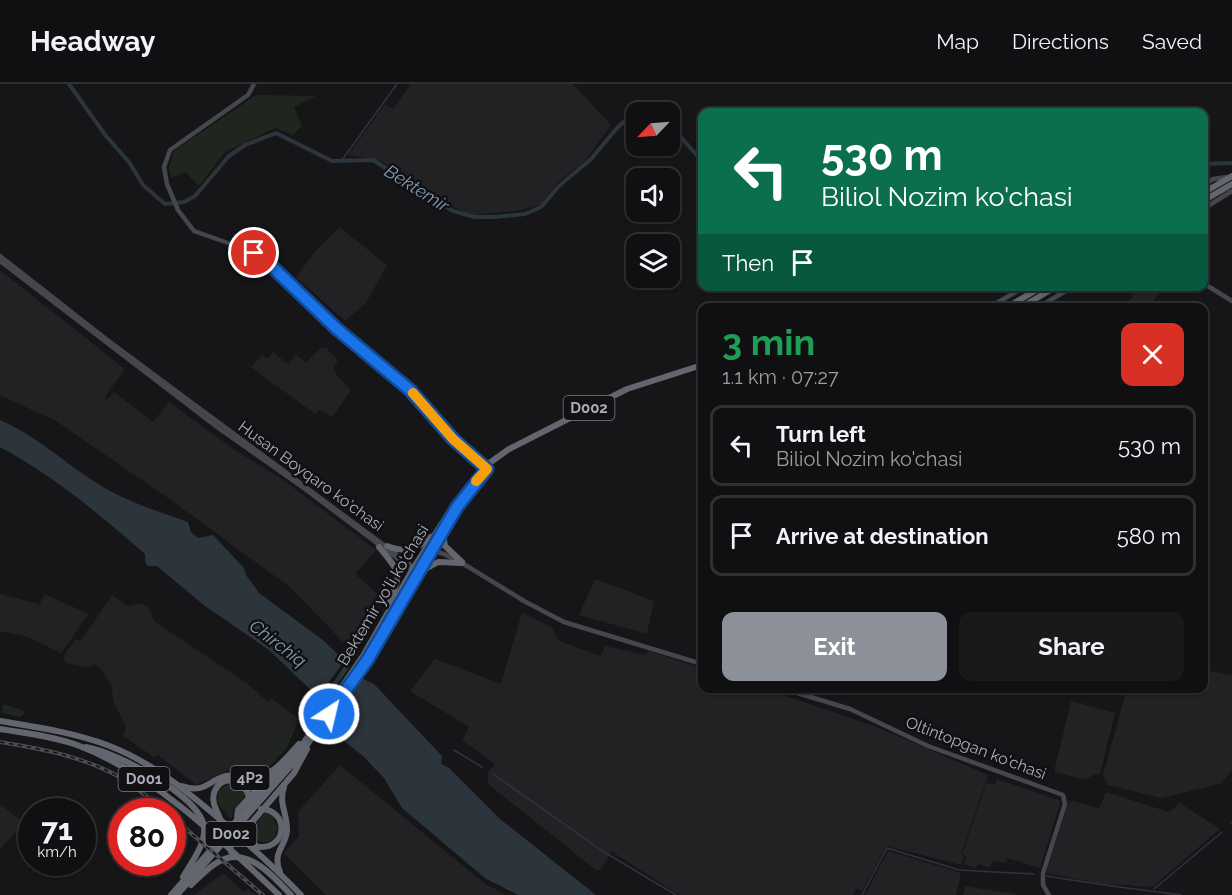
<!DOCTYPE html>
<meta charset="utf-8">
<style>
:root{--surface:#101012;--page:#19191b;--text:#f1f3f6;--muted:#9c9d9f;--line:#303032;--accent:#8c9099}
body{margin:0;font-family:Raleway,sans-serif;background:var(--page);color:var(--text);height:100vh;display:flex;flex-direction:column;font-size:22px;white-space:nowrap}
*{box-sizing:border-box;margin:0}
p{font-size:20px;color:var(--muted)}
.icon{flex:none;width:33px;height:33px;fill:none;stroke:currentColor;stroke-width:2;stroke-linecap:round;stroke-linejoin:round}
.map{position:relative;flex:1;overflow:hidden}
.drawer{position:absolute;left:698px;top:219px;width:510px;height:390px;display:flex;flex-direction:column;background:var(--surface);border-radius:12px;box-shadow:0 2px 4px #0004,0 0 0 2px var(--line)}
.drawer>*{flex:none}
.hud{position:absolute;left:698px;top:24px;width:510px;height:183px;border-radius:12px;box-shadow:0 2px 4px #0004,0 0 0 2px var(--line);background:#0b6e4f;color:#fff;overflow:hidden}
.needle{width:39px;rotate:245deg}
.controls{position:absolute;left:626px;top:18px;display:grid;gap:12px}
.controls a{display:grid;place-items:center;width:54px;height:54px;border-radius:12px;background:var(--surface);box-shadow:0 2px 4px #0004,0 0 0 2px var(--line);font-size:30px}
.speed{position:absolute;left:18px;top:714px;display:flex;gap:12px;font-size:30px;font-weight:700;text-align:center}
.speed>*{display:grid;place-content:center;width:78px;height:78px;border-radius:50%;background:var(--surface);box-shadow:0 2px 4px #0004,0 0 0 2px var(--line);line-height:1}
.speed small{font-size:15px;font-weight:400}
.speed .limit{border:9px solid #d22;background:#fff;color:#111}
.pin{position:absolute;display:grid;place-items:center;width:51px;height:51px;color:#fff;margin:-26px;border:3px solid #fff;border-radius:50%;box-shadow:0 2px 6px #0007}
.me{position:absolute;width:66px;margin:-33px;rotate:35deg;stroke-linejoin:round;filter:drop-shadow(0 0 4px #0008)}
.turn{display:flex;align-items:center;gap:21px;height:126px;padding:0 24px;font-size:27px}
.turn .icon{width:78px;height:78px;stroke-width:2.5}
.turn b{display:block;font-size:42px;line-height:51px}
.then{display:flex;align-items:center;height:57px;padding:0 24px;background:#0003;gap:12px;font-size:22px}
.round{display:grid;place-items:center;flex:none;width:63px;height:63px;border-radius:12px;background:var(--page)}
.head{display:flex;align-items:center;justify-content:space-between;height:102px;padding:0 24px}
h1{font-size:36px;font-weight:700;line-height:45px;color:#1e9e55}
.action{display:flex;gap:12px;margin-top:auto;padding:12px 24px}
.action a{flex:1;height:69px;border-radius:12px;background:var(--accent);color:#fff;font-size:24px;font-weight:700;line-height:69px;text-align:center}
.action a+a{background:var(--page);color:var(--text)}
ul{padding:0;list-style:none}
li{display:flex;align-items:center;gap:18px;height:81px;margin:0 12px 9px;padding:0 12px;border:3px solid var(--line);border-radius:12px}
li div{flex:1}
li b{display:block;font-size:22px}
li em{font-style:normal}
header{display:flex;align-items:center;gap:36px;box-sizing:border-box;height:84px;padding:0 30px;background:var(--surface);border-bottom:2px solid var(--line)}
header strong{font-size:28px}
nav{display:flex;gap:33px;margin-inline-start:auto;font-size:21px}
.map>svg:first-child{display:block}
.built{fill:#222225}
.green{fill:#1e261f}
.water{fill:#2c353c}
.pier{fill:#161618}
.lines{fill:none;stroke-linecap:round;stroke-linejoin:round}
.stream{stroke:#2c353c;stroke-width:1.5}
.canal{stroke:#2c353c;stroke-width:4}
.secondary{stroke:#45474d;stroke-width:4.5}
.highway{stroke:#63666e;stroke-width:6}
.rail-casing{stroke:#4a4c52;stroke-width:4}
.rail{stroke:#111113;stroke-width:1.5;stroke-dasharray:4.5;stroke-linecap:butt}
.route-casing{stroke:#114b97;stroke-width:15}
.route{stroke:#1a73e8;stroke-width:10}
.slow{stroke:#f59e0b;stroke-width:10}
.labels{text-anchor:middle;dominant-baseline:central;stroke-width:5;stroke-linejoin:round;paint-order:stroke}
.shield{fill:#111113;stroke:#7b7e86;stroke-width:1.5}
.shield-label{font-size:15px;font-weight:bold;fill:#a8adb8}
.street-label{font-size:16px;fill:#a8adb8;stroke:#111113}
.water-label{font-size:18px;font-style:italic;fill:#7f9bb3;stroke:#111113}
</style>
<header>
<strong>Headway</strong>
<nav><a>Map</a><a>Directions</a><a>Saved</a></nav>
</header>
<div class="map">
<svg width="1232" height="811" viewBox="0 0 1232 811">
<rect width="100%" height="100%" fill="#161618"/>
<g class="built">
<polygon points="411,0 573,0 611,41 584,78 559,97 540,121 516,127 472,131 449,121 386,80 377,76 348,71 385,20 393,25"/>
<polygon points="339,143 387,181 366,219 345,237 297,194 297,192 314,169"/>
<polygon points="0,186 125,285 104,314 107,316 114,308 153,338 169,318 235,366 279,393 376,466 355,490 379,511 348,558 343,558 291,504 171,416 56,337 0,311"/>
<polygon points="1134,203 1134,202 1164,203 1149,223 1122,223 1132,214"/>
<polygon points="321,264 326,264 338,276 333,284 338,293 351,306 332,333 319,326 315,330 251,283 262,271 268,275 273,268 288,280 296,271 306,278"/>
<polygon points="595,495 654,517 647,550 579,531"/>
<polygon points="0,510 39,520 39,522 44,510 89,530 61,569 28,553 0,547"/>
<polygon points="112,511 128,522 142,519 149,524 154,537 248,600 268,618 272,615 298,634 257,689 250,690 229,686 196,701 157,670 154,673 123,652 126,643 114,619 111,601 100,584 94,580 91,583 88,583 66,579 64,576 65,569 76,555 81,557"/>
<polygon points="522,528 552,544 559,557 601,572 605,562 646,571 648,567 702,584 702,604 766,605 877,643 988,691 961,770 964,772 961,781 887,762 862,807 856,804 853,811 679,811 611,767 601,786 596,786 488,700 487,690 495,680 462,656 469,643 410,607 435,575 501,600"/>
<polygon points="1203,586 1232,591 1232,687 1220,700 1161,714 1108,701 1103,691 1127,605 1203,604"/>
<polygon points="1071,617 1115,629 1100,690 1095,690 1085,696 1054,688"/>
<polygon points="340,681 484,799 506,811 326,811 284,769 299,752 298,728"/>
<polygon points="997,695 1061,717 1040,784 1007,774 1005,779 993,776 990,784 978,780 976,784 964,780 967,772 962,770 986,699 995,701"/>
<polygon points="1106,708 1169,728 1180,719 1220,745 1152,803 1096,799 1046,789 1069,716 1099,724"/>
<polygon points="0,720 24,739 0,765"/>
<polygon points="888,767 961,789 956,811 865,811"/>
<polygon points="223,789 244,808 248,805 254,811 194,811"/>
<polygon points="965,802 1019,811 963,811"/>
</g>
<g class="green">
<polygon points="256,11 316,12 294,23 302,42 293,51 275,44 225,68 199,102 185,88 171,94 169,84 174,67"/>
<polygon points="3,620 26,627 21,633 1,629"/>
<polygon points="296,637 298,639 286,665 264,688 260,685"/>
<path d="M232,699L241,702L246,711L233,727L232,735C222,726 213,719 220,704Z"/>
<path d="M266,728L273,732L278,745L274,755C261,763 253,754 244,745L253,742Z"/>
</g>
<path class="water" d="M0,336C40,353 74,388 114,409C137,421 163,429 188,438L191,448L198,454L213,451L244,484L246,491L259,509L324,557L365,596L374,600L442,672L441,680L449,684L500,735L596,811H518L485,794L402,724L384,694L363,672L330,646L310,624L312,607L269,566L205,522L157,482H148L145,478V470C99,430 54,392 0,363Z"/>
<g class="pier">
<polygon points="346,574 349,576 311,630 309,627"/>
<polygon points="352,579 362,589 325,644 315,634"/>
</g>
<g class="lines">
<g class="stream">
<polyline points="342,76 397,0"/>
<polyline points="454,666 482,683"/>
<polyline points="493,690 604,768 676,811"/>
<polyline points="1231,739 1232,738"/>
<path d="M1047,792C1092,800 1137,805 1181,811"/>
<polyline points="1154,805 1222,748"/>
<polyline points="862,811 887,764 959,786 1034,790"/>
</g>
<g class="canal">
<polyline points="69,0 106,52 129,78 143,101 165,120 184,118 195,112 229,72 245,61 276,49 332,77 373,76 453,127 475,133 494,133 525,130 541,123 559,102 591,75 617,44 627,35 636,33"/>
<polyline points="669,40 702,77"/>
<polyline points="1203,80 1232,79"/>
</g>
<g class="secondary">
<polyline points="254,0 248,11 170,66 164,83 167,100 178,126 194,147 245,165 262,173 337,245 410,306 453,355 487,385"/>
<polyline points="1203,101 1213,95 1227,93"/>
<polyline points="1203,125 1232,107"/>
<polyline points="0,172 106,255 416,485"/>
<polyline points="0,177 217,343 305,405 414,487"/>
<polyline points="1203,199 1232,217"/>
<polyline points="988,224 1026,202"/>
<polyline points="1037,224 1074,202"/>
<polyline points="430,466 444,470 462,479 524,517 564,538 702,580"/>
<polyline points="781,604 850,625 928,662 1063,711 1065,720 1043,789 1043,801 1049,811"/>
</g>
<g class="highway">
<polyline points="1203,109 1232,92"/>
<polyline points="1203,117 1232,100"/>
<polyline points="1073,203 1073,202"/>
<polyline points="1006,224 1043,202"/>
<polyline points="1020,224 1057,202"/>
<polyline points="443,451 445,462 462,478"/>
<path d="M387,462C405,469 417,466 431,453"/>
<path d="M379,463C404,493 400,488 388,523"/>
<polyline points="422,487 438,478 462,479"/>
<path d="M0,637C36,643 72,648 107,661C155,679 193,712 231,745C255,766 279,788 301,811"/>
<path d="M0,645C25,649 52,652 77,661C154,690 220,755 279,811"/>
<path d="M86,663C115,668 200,711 204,743C206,760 191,779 183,793"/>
<path d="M273,687L238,726L237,733C240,739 246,742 252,738L294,689L307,665"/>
<path d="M182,702C205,710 207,697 226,692C234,690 242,694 250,694C271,695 286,674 299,660"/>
<path d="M211,749H218L222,745C223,732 210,723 214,709C221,688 247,696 249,715"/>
<path d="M231,768L230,760L237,755C245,756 252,762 260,763C288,764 289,726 261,725"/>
<path d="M280,788C272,768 285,764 287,747C288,731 278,719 284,703"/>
<path d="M191,801C200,793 209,782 220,777C248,762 274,793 291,811"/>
<polyline points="171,811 298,667 363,572 414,483 453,422 484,383 509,365 627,305 702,281"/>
<polyline points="177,811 297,675 368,575 453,428"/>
</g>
<g class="rail-casing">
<g id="rail">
<path d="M0,658C43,665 86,673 125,696C139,705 152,717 165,728"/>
<polyline points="172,733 263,811"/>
</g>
</g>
<use href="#rail" class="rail"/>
</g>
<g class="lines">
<g class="route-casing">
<polyline id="route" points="254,169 262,173 337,245 410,306 453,355 487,385 457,423 368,575 329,630"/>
</g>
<use href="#route" class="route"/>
<polyline class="slow" points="413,309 453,355 487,385 476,397"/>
</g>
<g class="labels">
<g class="shield">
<rect x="563.5" y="312" width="51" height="24" rx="4.5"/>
<rect x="230.5" y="682" width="39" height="24" rx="4.5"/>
<rect x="118.5" y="683" width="51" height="24" rx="4.5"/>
<rect x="205.5" y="738" width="51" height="24" rx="4.5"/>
</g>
<g class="shield-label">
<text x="589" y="324">D002</text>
<text x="250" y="694">4P2</text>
<text x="144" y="695">D001</text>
<text x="231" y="750">D002</text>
</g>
<g class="street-label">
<text transform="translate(311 392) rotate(36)">Husan Boyqaro ko'chasi</text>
<text transform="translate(383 511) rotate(-59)">Bektemir yo'li ko'chasi</text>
<text transform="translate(976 664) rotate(21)">Oltintopgan ko'chasi</text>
</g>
<g class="water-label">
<text transform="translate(417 104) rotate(32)">Bektemir</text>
<text transform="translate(278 559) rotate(37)">Chirchiq</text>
</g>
</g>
</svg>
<div class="controls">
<a><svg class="needle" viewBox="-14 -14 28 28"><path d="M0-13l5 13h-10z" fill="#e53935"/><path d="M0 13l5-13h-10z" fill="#9c9d9f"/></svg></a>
<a><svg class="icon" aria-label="sound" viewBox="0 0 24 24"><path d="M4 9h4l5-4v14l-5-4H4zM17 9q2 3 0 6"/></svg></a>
<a><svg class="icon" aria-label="layers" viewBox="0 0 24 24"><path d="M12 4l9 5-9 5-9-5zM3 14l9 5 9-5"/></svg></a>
</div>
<div class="speed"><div>71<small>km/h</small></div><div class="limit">80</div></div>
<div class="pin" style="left:254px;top:169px;background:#d93025"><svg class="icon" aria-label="arrive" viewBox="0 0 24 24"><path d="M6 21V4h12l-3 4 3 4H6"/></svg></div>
<svg class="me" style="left:329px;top:630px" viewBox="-20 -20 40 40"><circle r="17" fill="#1a73e8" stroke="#fff" stroke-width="3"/><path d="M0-11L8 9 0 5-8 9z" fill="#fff"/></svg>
<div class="hud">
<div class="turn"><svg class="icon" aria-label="left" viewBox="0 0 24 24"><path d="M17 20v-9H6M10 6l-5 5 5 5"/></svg><div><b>530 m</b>Biliol Nozim ko'chasi</div></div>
<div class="then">Then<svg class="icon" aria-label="arrive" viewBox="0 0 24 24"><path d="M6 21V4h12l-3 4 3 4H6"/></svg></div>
</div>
<section class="drawer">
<div class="head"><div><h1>3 min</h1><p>1.1 km · 07:27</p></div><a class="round" style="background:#d93025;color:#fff"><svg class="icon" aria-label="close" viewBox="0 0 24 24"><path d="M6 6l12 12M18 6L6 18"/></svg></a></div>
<ul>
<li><svg class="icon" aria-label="left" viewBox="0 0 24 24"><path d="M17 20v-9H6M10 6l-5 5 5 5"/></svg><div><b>Turn left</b><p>Biliol Nozim ko'chasi</p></div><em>530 m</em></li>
<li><svg class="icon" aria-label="arrive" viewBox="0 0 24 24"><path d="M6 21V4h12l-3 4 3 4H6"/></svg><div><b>Arrive at destination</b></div><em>580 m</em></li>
</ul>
<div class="action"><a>Exit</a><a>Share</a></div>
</section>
</div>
